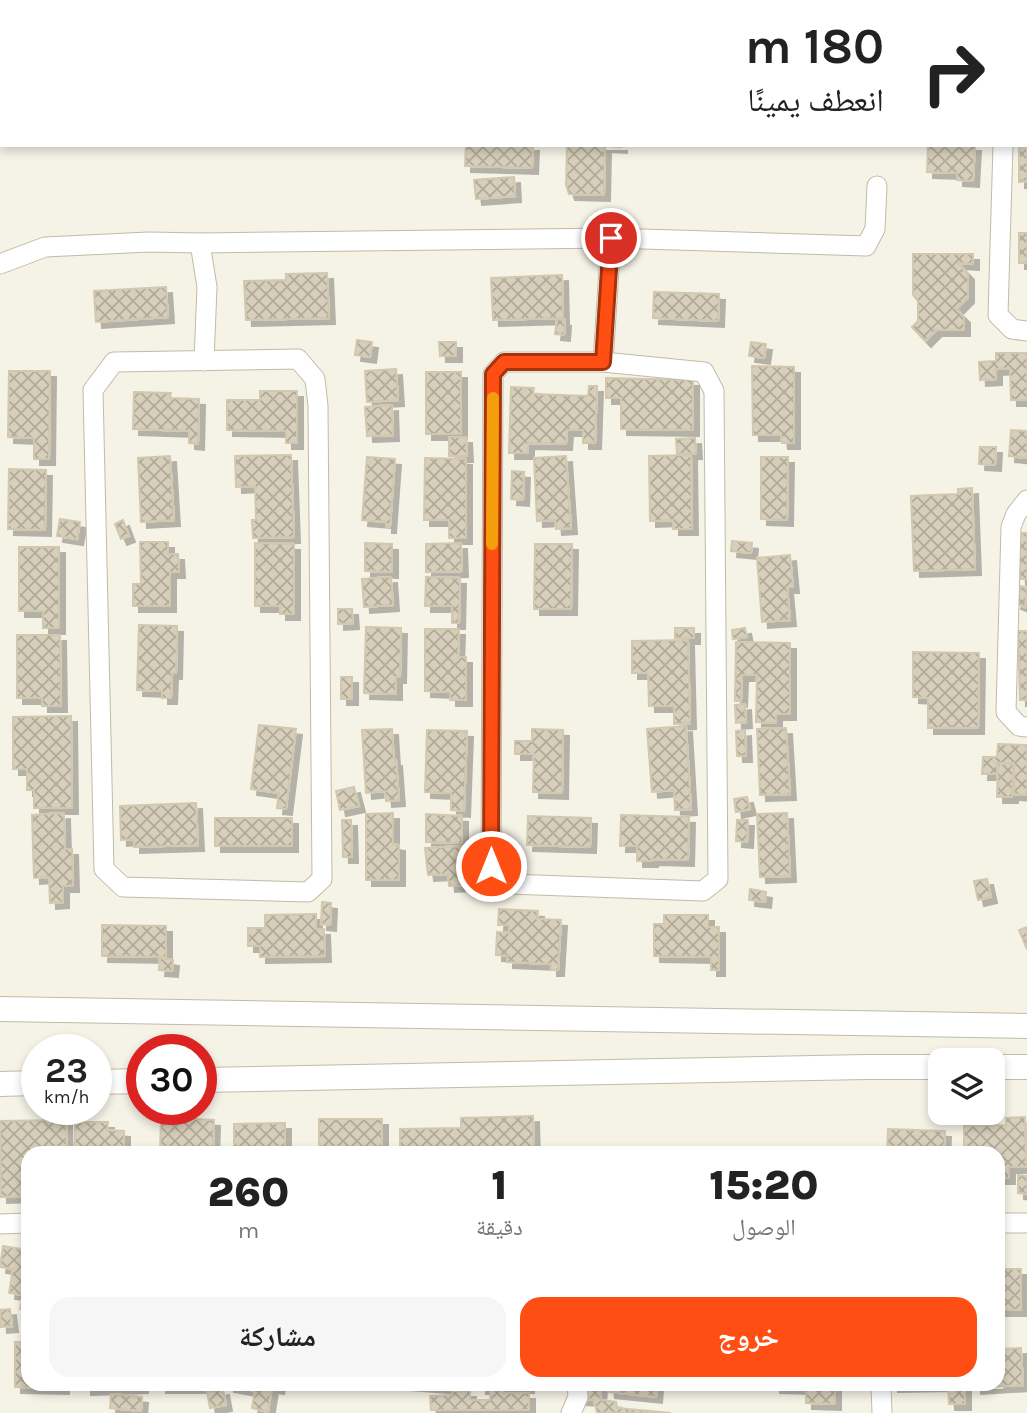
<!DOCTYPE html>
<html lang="ar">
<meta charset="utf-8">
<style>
:root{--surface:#fff;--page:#f6f6f6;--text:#222;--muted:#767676;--accent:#ff4e13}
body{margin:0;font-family:Karla,"Noto Naskh Arabic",sans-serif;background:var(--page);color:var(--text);direction:rtl;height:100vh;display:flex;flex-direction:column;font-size:26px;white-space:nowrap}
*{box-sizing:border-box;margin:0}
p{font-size:23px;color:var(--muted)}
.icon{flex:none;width:38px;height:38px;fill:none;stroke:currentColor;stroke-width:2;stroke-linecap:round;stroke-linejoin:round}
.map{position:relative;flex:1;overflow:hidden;direction:ltr}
.sheet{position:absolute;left:21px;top:1146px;width:984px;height:245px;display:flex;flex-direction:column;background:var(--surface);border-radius:21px;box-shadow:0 4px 10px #0003;direction:rtl}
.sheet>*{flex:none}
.guide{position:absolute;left:0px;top:0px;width:1027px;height:147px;box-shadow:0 4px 10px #0003;direction:rtl;background:#fff;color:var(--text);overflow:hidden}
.controls{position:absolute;left:928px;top:1048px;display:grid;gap:14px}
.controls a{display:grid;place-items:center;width:77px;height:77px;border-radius:14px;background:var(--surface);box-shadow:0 4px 10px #0003;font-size:35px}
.speed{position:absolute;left:21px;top:1034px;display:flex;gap:14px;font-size:35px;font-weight:700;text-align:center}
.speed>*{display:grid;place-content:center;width:91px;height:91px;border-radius:50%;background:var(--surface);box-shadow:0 4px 10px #0003;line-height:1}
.speed small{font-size:18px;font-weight:400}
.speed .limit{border:10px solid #d22;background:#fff;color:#111}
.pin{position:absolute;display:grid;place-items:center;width:60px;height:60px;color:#fff;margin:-30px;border:4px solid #fff;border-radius:50%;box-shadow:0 2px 7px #0007}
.me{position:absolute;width:77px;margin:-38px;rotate:0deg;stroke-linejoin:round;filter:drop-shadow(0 0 5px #0008)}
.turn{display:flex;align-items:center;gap:24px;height:147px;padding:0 28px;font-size:32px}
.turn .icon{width:91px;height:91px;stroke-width:2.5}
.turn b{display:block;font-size:49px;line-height:60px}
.eta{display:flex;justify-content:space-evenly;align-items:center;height:119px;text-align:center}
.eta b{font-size:42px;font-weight:800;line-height:49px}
.cta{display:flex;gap:14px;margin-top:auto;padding:14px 28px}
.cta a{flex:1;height:80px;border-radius:21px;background:var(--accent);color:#fff;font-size:28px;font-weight:800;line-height:80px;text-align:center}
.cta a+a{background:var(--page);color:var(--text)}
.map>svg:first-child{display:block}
.building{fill:url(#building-cross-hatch);stroke:#d2c8ae;stroke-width:2;filter:url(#shadow)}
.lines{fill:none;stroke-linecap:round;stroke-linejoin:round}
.minor-casing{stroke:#c1bba8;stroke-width:21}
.tertiary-casing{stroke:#c1bba8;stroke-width:26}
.minor{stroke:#fff;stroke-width:19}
.tertiary{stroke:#fff;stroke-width:24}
.route-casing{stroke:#a6330c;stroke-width:18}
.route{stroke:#ff4e13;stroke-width:12}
.slow{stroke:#f59e0b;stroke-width:12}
</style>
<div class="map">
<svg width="1027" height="1413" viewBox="0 0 1027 1413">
<defs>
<pattern id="building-cross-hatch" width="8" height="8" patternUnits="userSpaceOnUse" patternTransform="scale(1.75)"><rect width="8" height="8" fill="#d7cfbb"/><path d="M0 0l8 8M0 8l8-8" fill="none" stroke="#b0aa99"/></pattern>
<filter id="shadow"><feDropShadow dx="6" dy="6" stdDeviation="0" flood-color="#0004"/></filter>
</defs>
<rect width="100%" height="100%" fill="#f5f2e6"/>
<g class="building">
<polygon points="331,0 388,0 388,2 332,2"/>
<polygon points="787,0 839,0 838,2 791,2"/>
<polygon points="1026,139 1027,139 1027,181 1019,182 1019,145 1026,145"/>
<polygon points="466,145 533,145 532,168 465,166"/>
<polygon points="567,145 621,145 621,147 605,146 604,195 569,194 566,185"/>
<polygon points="928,145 975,145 973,181 957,180 957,173 927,172"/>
<polygon points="514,177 515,196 476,199 474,180"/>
<rect x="1019" y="233" width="8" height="30"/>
<polygon points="913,254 973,254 973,264 958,263 968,274 968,297 956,309 964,317 964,330 936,330 925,341 912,327 918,321 918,301 913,295"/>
<polygon points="327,273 329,318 246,320 244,281 286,280 286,274"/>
<polygon points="562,275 563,318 493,320 491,278"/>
<polygon points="166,287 168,317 96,322 94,291"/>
<polygon points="654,292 719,294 718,321 653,318"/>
<polygon points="557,319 565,320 564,335 555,334"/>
<polygon points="357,340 372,342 370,357 355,355"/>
<polygon points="439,342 456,342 456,356 440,356"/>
<polygon points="751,342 766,344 764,358 749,356"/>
<polygon points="996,353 1027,353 1027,400 1011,400 1010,368 996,369 996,379 980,380 979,362 996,361"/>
<polygon points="752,366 794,367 794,443 782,443 781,435 753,435"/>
<polygon points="396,369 398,400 367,402 365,371"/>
<polygon points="9,371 50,371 49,459 34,459 34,438 8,437"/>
<rect x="426" y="372" width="35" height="62"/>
<polygon points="606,378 693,380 693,430 621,429 621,398 606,398"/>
<polygon points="589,386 597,386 595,443 583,443 583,430 567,430 566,444 528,443 528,453 509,453 511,387 534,388 533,394 588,396"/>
<polygon points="260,391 297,391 297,443 286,443 286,431 227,430 227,400 260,400"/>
<polygon points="134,392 171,393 170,398 199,399 198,444 189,443 189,431 133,429"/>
<polygon points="392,405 393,435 367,436 365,407"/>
<polygon points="1011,430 1027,431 1027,458 1009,456"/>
<polygon points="449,437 466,437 467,456 449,456"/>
<polygon points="695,438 696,453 677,454 676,439"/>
<polygon points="980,447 996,447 995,465 979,464"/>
<polygon points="291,455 294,537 253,538 252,520 256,520 255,486 236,487 235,456"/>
<polygon points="691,455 692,529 673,529 673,520 650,521 649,456"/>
<polygon points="170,456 174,520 141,522 138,458"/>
<polygon points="566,456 571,528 556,529 555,520 537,521 534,458"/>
<polygon points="367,457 395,459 390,527 386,527 386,522 362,520"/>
<polygon points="761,457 788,457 787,520 761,519"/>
<polygon points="425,458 466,459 466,538 449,538 449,520 424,520"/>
<polygon points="9,469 46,470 45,530 8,529"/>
<polygon points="512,471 524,472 523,500 511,499"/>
<polygon points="972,488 975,569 914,571 911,496 958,494 958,489"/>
<polygon points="60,519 80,522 77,539 57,536"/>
<polygon points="123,520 129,536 121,539 115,524"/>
<polygon points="1018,533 1027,533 1027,579 1020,579"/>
<polygon points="732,541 752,543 751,553 731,551"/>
<polygon points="140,542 168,542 168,554 178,554 179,572 170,572 170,606 133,606 133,584 141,584"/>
<polygon points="255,543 294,544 294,614 280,614 280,606 255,606"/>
<polygon points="365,543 392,544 392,572 365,571"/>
<polygon points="461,543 462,571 426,572 426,544"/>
<polygon points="535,544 572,544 571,609 534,609"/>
<polygon points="19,547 59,547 59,628 43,628 43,611 19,611"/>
<polygon points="790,555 793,587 787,587 790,620 762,622 757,558"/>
<polygon points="391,577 393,605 364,607 362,579"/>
<polygon points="426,577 460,578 459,623 452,623 452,606 425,606"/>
<polygon points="1021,586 1027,588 1025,607 1015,603"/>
<polygon points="338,609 352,609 353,623 338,624"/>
<polygon points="139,625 177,626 176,673 172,673 171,698 162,698 162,691 137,690"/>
<polygon points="366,627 401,628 400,677 396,677 396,694 364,693"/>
<rect x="675" y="628" width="19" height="10"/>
<polygon points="745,628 747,637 733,639 732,630"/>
<polygon points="425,629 459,629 458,657 466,657 466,700 450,700 450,692 425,691"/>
<polygon points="1018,631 1027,631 1027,700 1020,700"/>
<polygon points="17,635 60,635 61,706 42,706 42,698 17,698"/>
<polygon points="688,640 690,723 674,724 674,706 649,706 648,673 632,673 632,641"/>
<polygon points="736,642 790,643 790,714 776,714 776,723 756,722 757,675 742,675 741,701 735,701"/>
<polygon points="913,652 979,653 978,728 928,728 928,698 913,697"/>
<rect x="341" y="677" width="11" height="22"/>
<polygon points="745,704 746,722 736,723 735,705"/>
<polygon points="71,716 72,808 34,808 34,790 27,790 27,769 13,769 13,717"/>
<polygon points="259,725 296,729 286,809 277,808 279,793 251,789"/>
<polygon points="686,726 691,809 675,810 674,790 652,792 647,729"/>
<polygon points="786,728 790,794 760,795 757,729"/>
<polygon points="392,729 394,761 396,760 399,800 386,801 385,791 366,793 362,730"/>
<polygon points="532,729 563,730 562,793 533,792 534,754 515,754 515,741 532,741"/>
<polygon points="427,730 467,731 464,811 451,810 451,793 425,792"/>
<polygon points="745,730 746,756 737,756 736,731"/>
<polygon points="998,744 1027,745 1027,795 1014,794 1014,763 997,763 997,774 982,774 983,757 997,757"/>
<polygon points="998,764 1013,764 1012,797 997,797"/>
<polygon points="354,787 359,806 340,810 336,791"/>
<polygon points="747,797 750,809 736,812 734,799"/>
<polygon points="196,803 198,845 134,847 134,839 121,840 120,806"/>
<polygon points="64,813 65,849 72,849 73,886 63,886 63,902 50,903 49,877 34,878 32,815"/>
<polygon points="393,813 393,844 399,845 399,880 366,880 366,814"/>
<polygon points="787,813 790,876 760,877 757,814"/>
<polygon points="426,814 462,816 462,843 426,842"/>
<polygon points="621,815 689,817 688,860 652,859 652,861 637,861 637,846 620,846"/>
<polygon points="528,816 591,818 590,847 527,845"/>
<rect x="215" y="818" width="77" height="28"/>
<polygon points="342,820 351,820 352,857 343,857"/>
<polygon points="737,820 748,820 747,842 736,841"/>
<polygon points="463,846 465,885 449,886 448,874 428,875 425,848"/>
<polygon points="987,879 991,897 978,900 974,881"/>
<polygon points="750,889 766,892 765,902 749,900"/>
<polygon points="322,902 331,903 330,925 321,924"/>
<polygon points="499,909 538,911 537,919 561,920 558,970 551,970 551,964 507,962 507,956 496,955 497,932 509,933 509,925 498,925"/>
<polygon points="316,914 316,929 324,929 325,956 260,957 260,946 248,946 248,928 265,928 265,915"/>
<polygon points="664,915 708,915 708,927 719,927 719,970 711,970 711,957 654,956 654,924 664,924"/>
<polygon points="102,925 166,926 166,957 102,956"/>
<polygon points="1027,927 1027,949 1019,930"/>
<polygon points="160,958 173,960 172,971 159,970"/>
<polygon points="533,1116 534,1153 400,1153 400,1129 461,1128 461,1118"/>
<polygon points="161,1117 214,1120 213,1153 160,1153"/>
<polygon points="1025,1117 1026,1167 1009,1167 1009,1178 998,1178 998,1153 964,1153 964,1126 1006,1125 1006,1118"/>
<rect x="319" y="1119" width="63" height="34"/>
<polygon points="66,1120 67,1153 28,1153 28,1196 1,1197 0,1121"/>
<polygon points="75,1122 108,1122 107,1130 124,1131 124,1151 136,1151 136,1153 75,1153"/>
<polygon points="285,1123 285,1153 234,1153 234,1124"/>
<polygon points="888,1129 945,1131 944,1153 887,1153"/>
<polygon points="1018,1175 1027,1176 1027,1194 1018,1193"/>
<polygon points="3,1246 28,1250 28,1310 20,1309 23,1295 9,1293 13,1269 0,1267"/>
<rect x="998" y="1269" width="23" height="41"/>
<polygon points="10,1309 12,1326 1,1327 0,1310"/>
<polygon points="15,1342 28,1342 28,1384 63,1384 63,1388 15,1387"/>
<polygon points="1021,1348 1023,1385 975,1388 975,1384 998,1384 998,1349"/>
<polygon points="85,1384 142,1384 142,1387 85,1389"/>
<rect x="160" y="1384" width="51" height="3"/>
<polygon points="228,1384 279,1384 278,1388 272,1387 268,1412 252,1408 255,1391 228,1386"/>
<polygon points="403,1384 454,1384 454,1388"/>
<polygon points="480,1384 528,1384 528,1387 502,1387 503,1393 529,1393 529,1410 431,1410 430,1396 452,1395 452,1391 470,1391 470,1400 490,1400 490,1388 480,1388"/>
<polygon points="581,1384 601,1384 600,1400 616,1402 617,1408 671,1413 597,1413 594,1400 580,1399"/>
<polygon points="608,1384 657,1384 656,1397 609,1392"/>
<polygon points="774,1384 835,1384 835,1404 806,1403 806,1388 774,1387"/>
<polygon points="892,1384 965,1384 965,1404 949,1404 948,1385 892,1386"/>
<polygon points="223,1389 226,1405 210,1408 207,1392"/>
<polygon points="111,1394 142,1397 141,1411 110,1408"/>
</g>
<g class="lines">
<g class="minor-casing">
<g id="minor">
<polyline points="312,2 312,0"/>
<polyline points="0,38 2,38"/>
<polyline points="1026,102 1027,102"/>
<polyline points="1003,145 998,315 1012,329 1027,331"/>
<polyline points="200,243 207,287 204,361"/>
<polyline points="0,264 45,247 149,242 200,243 611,238 866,246 875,229 877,186"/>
<polygon points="298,359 315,379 318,406 322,879 308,892 123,887 104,869 93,390 114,362"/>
<polygon points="504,362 603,362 704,372 714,391 718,879 703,891 509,884 491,866 493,374"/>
<polyline points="603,362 611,238"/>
<polyline points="1027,500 1016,514 1011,527 1006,712 1019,726 1027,727"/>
<polyline points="998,1223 1027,1223"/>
<polyline points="0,1224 28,1223"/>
<polyline points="881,1384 882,1413"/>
<polyline points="571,1413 578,1397 577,1384"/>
</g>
</g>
<g class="tertiary-casing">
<g id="tertiary">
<polyline points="0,1009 1027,1026"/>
<polyline points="992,1067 1027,1067"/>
<polyline points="201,1080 866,1067 940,1067"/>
<polyline points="96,1082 142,1081"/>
<polyline points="0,1084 37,1083"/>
</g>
</g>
<use href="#minor" class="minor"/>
<use href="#tertiary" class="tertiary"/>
</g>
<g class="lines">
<g class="route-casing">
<polyline id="route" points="491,866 493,374 504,362 603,362 611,238"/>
</g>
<use href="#route" class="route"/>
<polyline class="slow" points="492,544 493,398"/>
</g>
</svg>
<div class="controls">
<a><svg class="icon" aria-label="layers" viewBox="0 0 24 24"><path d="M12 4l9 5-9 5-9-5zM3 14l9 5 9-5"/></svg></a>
</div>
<div class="speed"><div>23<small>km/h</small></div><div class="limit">30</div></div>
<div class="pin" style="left:611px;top:238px;background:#d93025"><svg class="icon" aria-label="arrive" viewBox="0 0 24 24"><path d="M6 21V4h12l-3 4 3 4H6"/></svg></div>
<svg class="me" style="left:491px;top:866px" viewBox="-20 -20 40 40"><circle r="17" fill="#ff4e13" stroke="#fff" stroke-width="3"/><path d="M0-11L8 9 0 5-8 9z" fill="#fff"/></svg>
<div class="guide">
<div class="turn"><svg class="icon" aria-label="right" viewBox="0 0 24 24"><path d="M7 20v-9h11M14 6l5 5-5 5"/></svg><div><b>180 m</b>انعطف يمينًا</div></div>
</div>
<section class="sheet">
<div class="eta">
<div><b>15:20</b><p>الوصول</p></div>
<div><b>1</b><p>دقيقة</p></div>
<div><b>260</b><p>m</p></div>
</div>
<div class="cta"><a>خروج</a><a>مشاركة</a></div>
</section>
</div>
